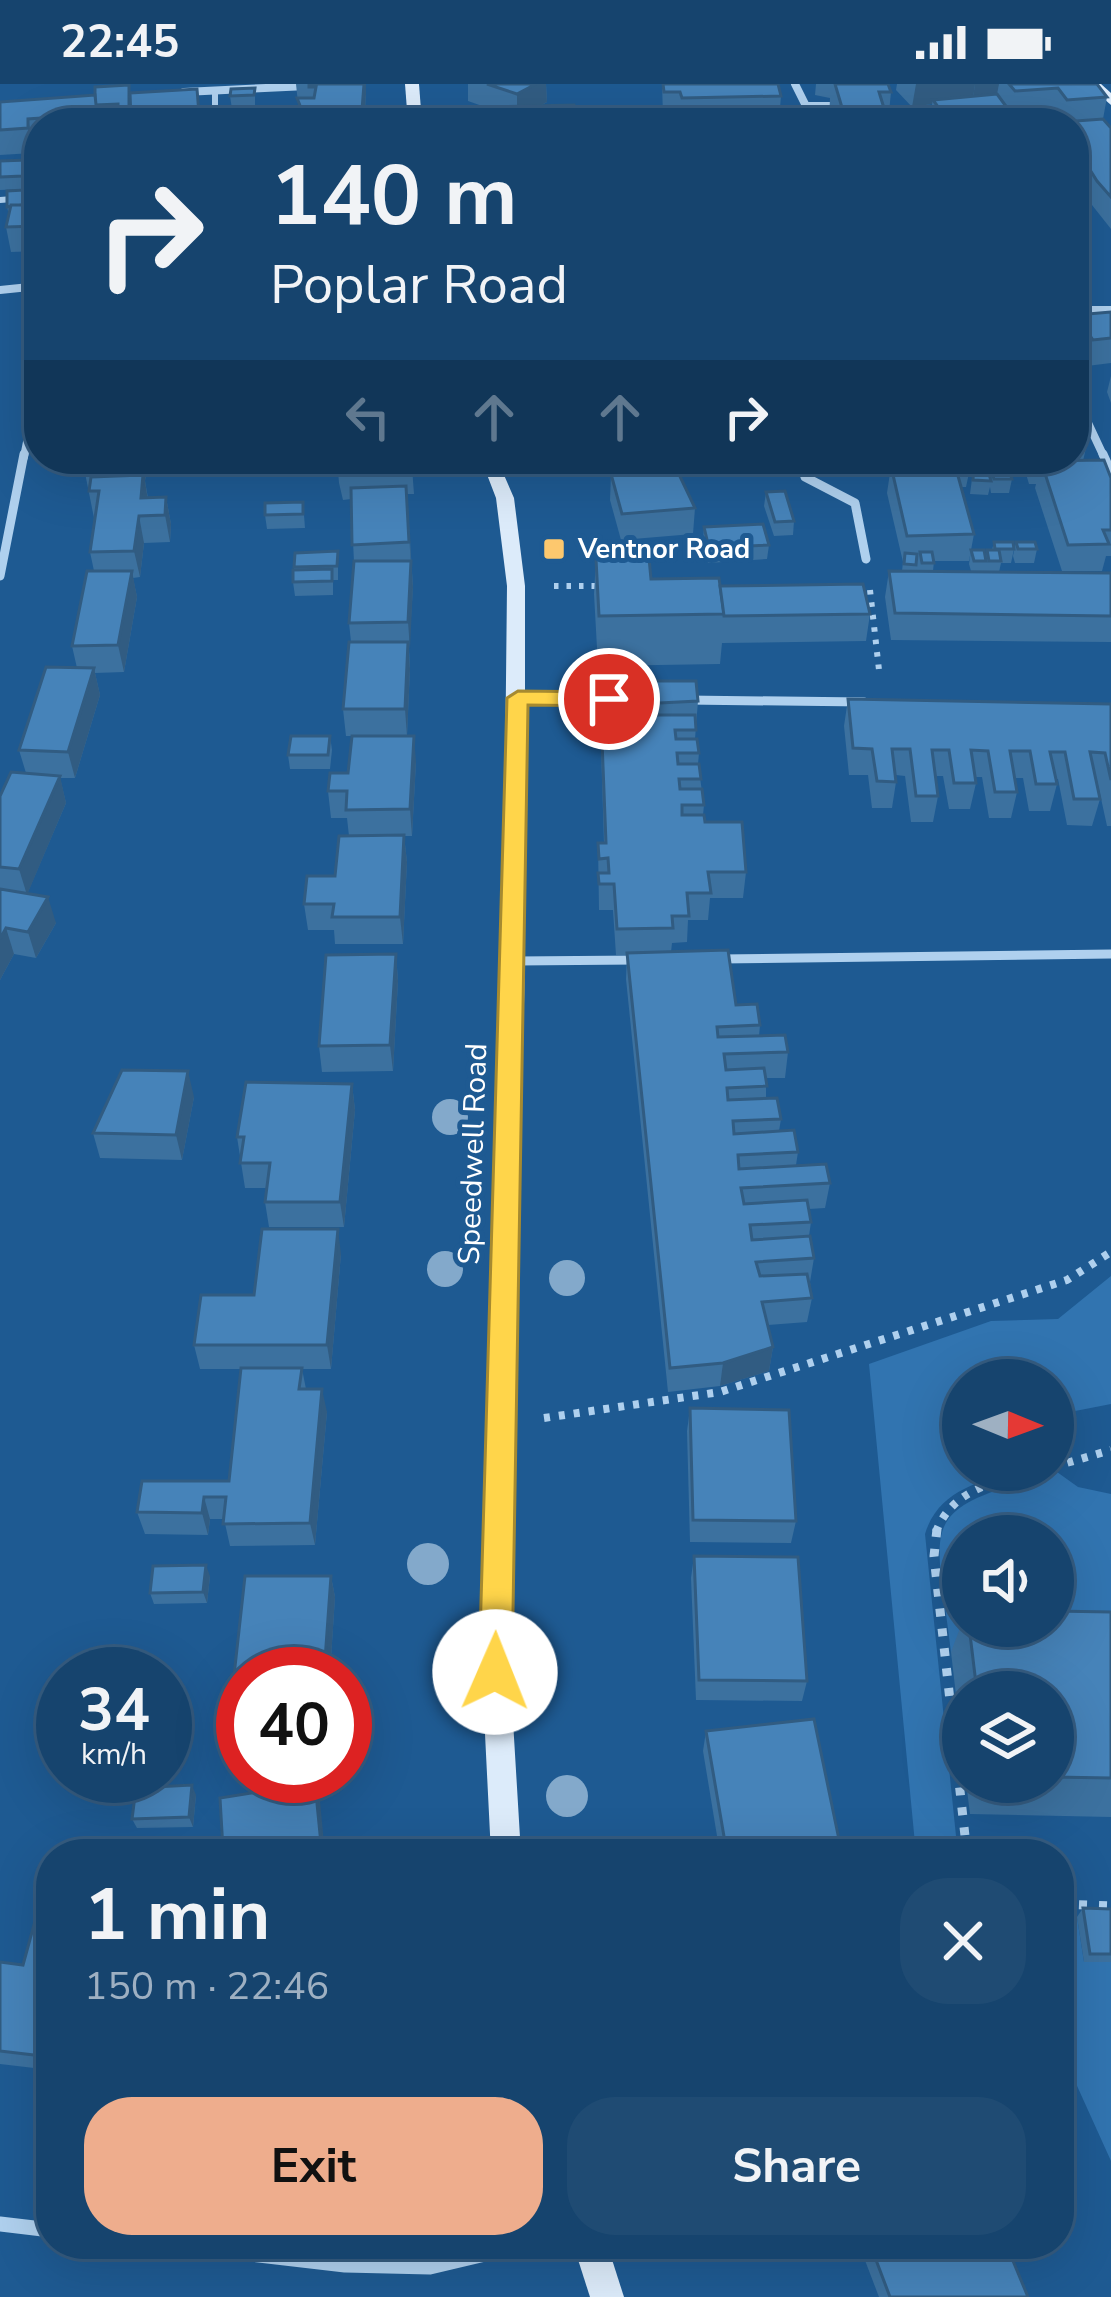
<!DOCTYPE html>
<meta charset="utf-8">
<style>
:root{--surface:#16446e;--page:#1f4b73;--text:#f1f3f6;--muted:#9eb0c2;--line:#355c81;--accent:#eead8d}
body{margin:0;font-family:"Nunito Sans",sans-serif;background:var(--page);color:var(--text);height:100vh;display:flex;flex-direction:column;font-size:45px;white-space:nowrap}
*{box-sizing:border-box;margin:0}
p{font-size:39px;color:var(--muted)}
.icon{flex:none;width:66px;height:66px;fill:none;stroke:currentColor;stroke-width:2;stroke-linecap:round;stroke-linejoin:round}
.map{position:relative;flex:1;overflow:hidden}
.panel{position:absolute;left:36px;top:1755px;width:1038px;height:420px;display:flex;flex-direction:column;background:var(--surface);border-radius:48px;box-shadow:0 12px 48px #0002,0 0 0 3px var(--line)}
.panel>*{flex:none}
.hud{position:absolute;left:24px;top:24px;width:1065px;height:366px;border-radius:48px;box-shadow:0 12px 48px #0002,0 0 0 3px var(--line);background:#16446e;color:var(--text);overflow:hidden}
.needle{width:78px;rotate:91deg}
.fabs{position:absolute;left:942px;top:1275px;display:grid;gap:24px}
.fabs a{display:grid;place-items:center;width:132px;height:132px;border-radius:50%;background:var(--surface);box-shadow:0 12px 48px #0002,0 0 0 3px var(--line);font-size:60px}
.speed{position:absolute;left:36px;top:1563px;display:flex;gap:24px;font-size:60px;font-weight:700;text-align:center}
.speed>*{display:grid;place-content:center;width:156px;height:156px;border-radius:50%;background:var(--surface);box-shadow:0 12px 48px #0002,0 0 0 3px var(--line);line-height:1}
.speed small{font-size:30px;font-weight:400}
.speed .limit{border:18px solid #d22;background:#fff;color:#111}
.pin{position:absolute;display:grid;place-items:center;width:102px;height:102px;color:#fff;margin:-51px;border:6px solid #fff;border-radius:50%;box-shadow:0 3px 12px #0007}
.me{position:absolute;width:132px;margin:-66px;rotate:1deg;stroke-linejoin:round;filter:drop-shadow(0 0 9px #0008)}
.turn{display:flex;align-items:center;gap:42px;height:252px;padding:0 48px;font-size:54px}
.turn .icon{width:156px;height:156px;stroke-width:2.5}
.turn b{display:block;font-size:84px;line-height:102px}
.lanes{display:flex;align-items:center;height:114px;padding:0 48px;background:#0003;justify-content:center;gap:60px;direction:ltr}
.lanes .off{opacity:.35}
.round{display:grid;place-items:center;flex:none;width:126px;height:126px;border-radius:48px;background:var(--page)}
.headline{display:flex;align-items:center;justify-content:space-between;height:204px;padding:0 48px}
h1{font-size:72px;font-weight:700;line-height:90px}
.primary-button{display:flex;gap:24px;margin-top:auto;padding:24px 48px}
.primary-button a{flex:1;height:138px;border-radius:48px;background:var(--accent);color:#111;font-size:48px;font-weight:700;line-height:138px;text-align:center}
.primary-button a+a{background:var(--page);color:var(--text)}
.status{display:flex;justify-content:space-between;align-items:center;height:84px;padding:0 60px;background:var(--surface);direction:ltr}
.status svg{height:33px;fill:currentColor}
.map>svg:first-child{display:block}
.green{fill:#3174b0;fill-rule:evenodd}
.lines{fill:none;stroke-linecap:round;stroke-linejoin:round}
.path-far2{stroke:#afd0ee;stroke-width:6;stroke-dasharray:4.5 8;stroke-linecap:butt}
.path-far1{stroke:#afd0ee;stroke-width:8;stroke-dasharray:6 9;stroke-linecap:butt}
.path{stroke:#afd0ee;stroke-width:9;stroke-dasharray:8 12;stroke-linecap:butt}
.lane-far1{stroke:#afd0ee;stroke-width:6}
.lane{stroke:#afd0ee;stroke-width:9}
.street-far2{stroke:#afd0ee;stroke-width:8}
.street-far1{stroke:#afd0ee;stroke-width:9}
.street{stroke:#afd0ee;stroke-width:15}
.secondary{fill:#dcebfa;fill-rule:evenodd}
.tree{fill:#83a9cb}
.wall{fill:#3c719f}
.shaded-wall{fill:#315c82}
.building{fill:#4683b9;stroke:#315c82;stroke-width:3}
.route{fill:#ffd54a;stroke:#a68a30;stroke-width:3}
.poi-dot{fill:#fdc86e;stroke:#1e5a92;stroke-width:4.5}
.labels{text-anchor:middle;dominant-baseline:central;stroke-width:10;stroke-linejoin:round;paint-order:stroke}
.far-poi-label{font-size:27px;font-weight:bold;fill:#fff;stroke:#1e5a92;text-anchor:start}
.street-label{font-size:30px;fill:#fff;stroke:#1e5a92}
</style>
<div class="status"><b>22:45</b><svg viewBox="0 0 49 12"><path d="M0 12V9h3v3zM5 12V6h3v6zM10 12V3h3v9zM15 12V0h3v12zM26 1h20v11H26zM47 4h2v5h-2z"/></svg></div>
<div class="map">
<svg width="1111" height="2213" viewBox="0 0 1111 2213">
<rect width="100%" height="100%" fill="#1e5a92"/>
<g class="green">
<path d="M1111,1192V1320L1070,1328L1060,1371L1054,1375L1053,1296H963V1386H1018C978,1398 938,1407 925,1450L956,1752L949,1770H916L869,1280L991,1237L1058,1235Z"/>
<path d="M1057,1388L1078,1403L1111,1410V1571L951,1568C935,1433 914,1427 1057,1388ZM963,1452H1053V1542H963Z"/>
<polygon points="1059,1833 1077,1833 1084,1878 1111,1878 1111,2077 1059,1962"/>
</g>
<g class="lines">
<g class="path-far2">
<polyline points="554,502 599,502"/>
<polyline points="870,506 879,586"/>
</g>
<g class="path-far1">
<polyline points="544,1334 720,1308 1067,1196 1111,1168"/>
<polyline points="1053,1383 1111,1366"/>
<path d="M936,1448C953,1403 999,1397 1041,1386"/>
</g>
<g class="path">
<polyline points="937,1445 934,1472 967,1770"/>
<polyline points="1059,1820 1111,1822"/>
</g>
<g class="lane-far1">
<polyline points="215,6 215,39"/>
<polyline points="0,116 39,113"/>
</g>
<g class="lane">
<polyline points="720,875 1111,870"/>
<polyline points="516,877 638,876"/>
</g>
<g class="street-far2">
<polyline points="795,0 806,22 802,39"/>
<polyline points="184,8 307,2"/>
<polyline points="806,22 841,22"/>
<polyline points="879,22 895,39"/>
<polyline points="0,206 39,202"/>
<polyline points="1074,226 1111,226"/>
<polyline points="1074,309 1104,373"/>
<polyline points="24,373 39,297"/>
</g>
<g class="street-far1">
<polyline points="1103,370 1111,388"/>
<polyline points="800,375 805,393 855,419 866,475"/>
<polyline points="0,492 24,370"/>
<polyline points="517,614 612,615"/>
<polyline points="686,616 864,618"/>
</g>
<g class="street">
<polyline points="0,2140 51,2146"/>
<polyline points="166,2160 345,2181 430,2183 527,2160"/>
</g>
<g class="secondary">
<polygon points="405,0 419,0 422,39 408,39"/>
<polygon points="1087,0 1101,0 1111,9 1111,21"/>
<polygon points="481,375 497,375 514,414 525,502 525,877 509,1570 521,1770 491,1770 481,1570 503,877 507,502 496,414"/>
<polygon points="573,2160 607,2160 624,2213 590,2213"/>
</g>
</g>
<g class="tree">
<circle cx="450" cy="1033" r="18"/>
<circle cx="445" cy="1185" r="18"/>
<circle cx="567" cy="1194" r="18"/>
<circle cx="428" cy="1480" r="21"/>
<circle cx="567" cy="1712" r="21"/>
</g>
<g class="wall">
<polygon points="296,0 364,0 366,10 364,39 300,39"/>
<polygon points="468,0 546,0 547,18 540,22 485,23 468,17"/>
<polygon points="662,0 781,12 779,37 681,38 679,32 663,32"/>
<polygon points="816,0 888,0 891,8 888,39 829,39 830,14 815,11"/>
<polygon points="897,0 1097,0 1107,13 1103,35 1111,44 1111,145 1092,121 1077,97 1078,90 1074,85 1074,39 929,39 932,20 912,23 896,6"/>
<polygon points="255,4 255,24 260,25 261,39 227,39 226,33 232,25 230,12"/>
<polygon points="197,5 201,39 39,39 39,59 33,59 33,69 0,71 0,18"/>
<polygon points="39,76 39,104 33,104 30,91"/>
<polygon points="0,77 29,89 26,105 0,106"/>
<polygon points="26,121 39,121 39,167 11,168 6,143 9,131 7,123"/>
<polygon points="1074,156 1087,175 1081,200 1074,201"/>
<polygon points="1111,228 1111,279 1087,282 1074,263 1076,231"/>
<polygon points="1111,292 1111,319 1107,308"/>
<polygon points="1074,315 1089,351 1083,377 1111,394 1111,472 1106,472 1102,487 1062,487 1035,404 1036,400 1029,400 1026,390 1028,378 844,381 843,375 1074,375"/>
<polygon points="148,375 145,397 148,414 166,413 171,440 170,458 144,459 140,493 133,494 137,513 124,588 95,589 100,611 75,694 60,694 66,719 27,810 56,839 36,874 14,870 0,896 0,712 26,689 19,666 77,584 72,562 94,487 90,468 94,434 84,384"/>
<polygon points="337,375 412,383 414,410 407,410 413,503 409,565 410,585 407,652 346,652 343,625 351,558 349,539 354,478 351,415 343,416 339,399"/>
<polygon points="974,379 991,396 992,389 1012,395 1009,409 991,409 990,403 988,411 970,410"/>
<polygon points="891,382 908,382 969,389 966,403 961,403 974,450 969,477 934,477 933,487 971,487 969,480 971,466 986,474 987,466 992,466 994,458 1014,465 1011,479 1001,479 999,488 1111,489 1111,558 891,556 885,513 889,487 902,487 903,478 887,409"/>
<polygon points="611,390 695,424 693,450 621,456 610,416"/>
<polygon points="766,408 794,437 793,451 774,452 764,422"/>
<polygon points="303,418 305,444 267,445 265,431"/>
<polygon points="704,443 769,461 767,475 708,479 703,457"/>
<polygon points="1016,458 1037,465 1034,479 1015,479 1013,472"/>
<polygon points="338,467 338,496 333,496 333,511 295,512 293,498 295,469"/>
<polygon points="596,475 651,495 720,502 870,530 866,557 722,559 720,580 598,582 594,510"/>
<polygon points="601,597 698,617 695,655 699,669 698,680 704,721 703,731 705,738 746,788 743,814 710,814 708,836 688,836 687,858 672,859 671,868 760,941 759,952 788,968 785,994 766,994 766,1014 781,1035 779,1047 798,1068 796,1081 830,1099 825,1124 809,1125 811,1138 809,1152 814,1174 810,1198 812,1214 807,1238 768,1241 773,1263 769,1287 720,1302 668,1308 626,895 627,871 616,871 613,826 599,826 598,759 604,759 600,633"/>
<polygon points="848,615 1111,620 1111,742 1107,742 1097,696 1096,696 1100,715 1092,742 1067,741 1058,695 1056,695 1057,700 1050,727 1029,727 1023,694 1015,694 1017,708 1011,734 989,734 982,693 975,693 976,699 970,725 949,725 943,692 936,692 938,712 933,738 911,738 905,692 896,691 896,698 892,724 872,724 868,691 849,691 844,642"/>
<polygon points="330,652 332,666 330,685 290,685 288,671"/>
<polygon points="416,678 412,752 404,752 407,778 403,860 335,860 334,846 308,846 304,820 335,792 349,752 347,734 331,734 328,707 348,689"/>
<polygon points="396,870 398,897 393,987 322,988 319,962"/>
<polygon points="352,1000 355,1026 344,1143 269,1143 265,1118 266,1104 245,1104 237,1053"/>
<polygon points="194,1013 182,1076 100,1074 93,1049"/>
<polygon points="341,1170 331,1285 302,1285 306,1305 327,1328 315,1461 230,1462 224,1435 210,1435 208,1451 145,1450 137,1428 229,1397 241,1285 200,1285 194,1261 254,1211"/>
<polygon points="690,1324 796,1437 791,1459 690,1458 687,1347"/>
<polygon points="694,1472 807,1597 802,1617 696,1616 691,1494"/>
<polygon points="210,1492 207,1519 154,1520 150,1509"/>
<polygon points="245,1492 331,1492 335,1513 330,1590 243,1590 243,1666 234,1666 228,1646"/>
<polygon points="1111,1528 1111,1733 970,1730 966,1698 1053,1698 1053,1608 963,1608 963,1672 951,1568 963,1536 963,1542 1053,1542"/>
<polygon points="706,1647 842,1770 720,1770 703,1667"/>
<polygon points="196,1711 193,1743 137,1744 132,1735"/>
<polygon points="1083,1824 1111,1825 1111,1878 1084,1878 1077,1833"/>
<polygon points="51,1838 51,1986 0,1980 0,1878 23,1881"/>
<polygon points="865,2160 1006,2160 1028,2213 879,2213 861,2166"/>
</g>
<g class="shaded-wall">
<polygon points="364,0 366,0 366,10 364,39 361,39"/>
<polygon points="536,0 546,0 547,18 517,34 517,10"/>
<polygon points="916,0 975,0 973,14 933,16 932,20 912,23"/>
<polygon points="975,0 999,0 997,10 973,14"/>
<polygon points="28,35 33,59 33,69 28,44"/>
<polygon points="27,76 29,89 26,105 23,92"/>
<polygon points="139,375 148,375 145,397 148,417 141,414 142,405 138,383"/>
<polygon points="627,375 668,375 626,382"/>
<polygon points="406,402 413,503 410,565 408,538 411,482"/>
<polygon points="166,413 171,440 170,458 165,431"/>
<polygon points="139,432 144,459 140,493 134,467"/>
<polygon points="132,487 137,513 124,588 118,561"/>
<polygon points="408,558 410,585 407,652 405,625"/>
<polygon points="94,584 100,611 75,694 68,668"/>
<polygon points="414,652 416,678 412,752 410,725"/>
<polygon points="60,692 66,719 27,811 19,785"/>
<polygon points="404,751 407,778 403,860 400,833"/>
<polygon points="48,813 56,839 36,874 28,848"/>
<polygon points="6,844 14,870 0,896 0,855"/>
<polygon points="396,870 398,897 393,987 390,961"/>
<polygon points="188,987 194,1013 182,1076 176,1051"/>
<polygon points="352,1000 355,1026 344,1143 340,1118"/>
<polygon points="338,1145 341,1170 331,1285 327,1261"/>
<polygon points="773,1263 769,1287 720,1302 723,1279"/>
<polygon points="322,1305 327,1328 315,1461 310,1439"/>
<polygon points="204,1413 210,1435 208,1451 202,1429"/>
<polygon points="206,1481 210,1492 207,1519 203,1508"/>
<polygon points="331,1492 335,1513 330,1590 324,1590"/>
<polygon points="315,1699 320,1717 325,1770 322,1770"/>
<polygon points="192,1701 196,1711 193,1743 189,1733"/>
</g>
<g class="building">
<polygon points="309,0 364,0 361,39 302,39 312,39 314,24 301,24 297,14 314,14 316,3 309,3"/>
<polygon points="487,0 536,0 517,10"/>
<polygon points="663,0 778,0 781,12 682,14 680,8 664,8"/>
<polygon points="835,0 888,0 891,8 879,8 888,37 846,37"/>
<polygon points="1009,0 1097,0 1107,13 1067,16 1058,4 1015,7"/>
<polygon points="129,1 129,28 118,29 118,20 95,21 95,3"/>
<polygon points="255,4 254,11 230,12 231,5"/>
<polygon points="197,5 199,30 164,26 165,33 131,35 130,9"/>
<polygon points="997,10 1011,29 946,34 933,16"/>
<polygon points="95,11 97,30 70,32 70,39 55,39 55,33 28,35 28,44 0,46 0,18"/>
<polygon points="574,21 577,39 483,39 482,23"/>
<polygon points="228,25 260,25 258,33 226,33"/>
<polygon points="1103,35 1111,44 1111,113 1097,97 1082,73 1088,72 1074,54 1074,39 1062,38"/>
<polygon points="27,76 23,92 0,93 0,77"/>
<polygon points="33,76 39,76 39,91 30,91"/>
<polygon points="24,106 23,121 7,123 7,107"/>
<polygon points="11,121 39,121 39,142 6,143"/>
<polygon points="1074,156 1079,156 1087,175 1074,175"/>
<polygon points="1111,228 1111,254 1093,256 1076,231"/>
<polygon points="1074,315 1076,315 1089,351 1074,351"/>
<polygon points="86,375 139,375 138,383 84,384"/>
<polygon points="337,375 409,375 412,383 341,389"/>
<polygon points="1029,376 1041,377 1042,381 1041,377 1039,386 1032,386"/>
<polygon points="1104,376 1111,394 1111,446 1103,446 1109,460 1068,461 1041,377"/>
<polygon points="956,379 967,380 969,389 958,389"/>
<polygon points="974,379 986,379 991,397 973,396"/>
<polygon points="955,381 974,450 907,452 891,382"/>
<polygon points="676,384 695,424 622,430 611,390"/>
<polygon points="992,389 1010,389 1012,395 994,395"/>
<polygon points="143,391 141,414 166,413 165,431 139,432 134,467 90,468 99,407 89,407 91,393"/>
<polygon points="406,402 409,458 352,461 351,404"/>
<polygon points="785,407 794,437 775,438 766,408"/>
<polygon points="303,418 303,430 265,431 265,419"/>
<polygon points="763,440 769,461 709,464 704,443"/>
<polygon points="994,458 1013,458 1014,465 995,465"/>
<polygon points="1016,458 1035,458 1037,465 1018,465"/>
<polygon points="971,466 984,466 986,477 974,477"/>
<polygon points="987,466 999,466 1001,477 989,477"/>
<polygon points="338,467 337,482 294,483 295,469"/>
<polygon points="920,468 932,468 934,479 922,479"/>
<polygon points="905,469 917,470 916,481 904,480"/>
<polygon points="649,474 651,495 719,494 724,530 599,532 596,475"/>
<polygon points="354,477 411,477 408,538 349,539"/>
<polygon points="332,485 332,497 293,498 293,486"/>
<polygon points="87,487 132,487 118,561 72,562"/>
<polygon points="889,487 1111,489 1111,532 895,529"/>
<polygon points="863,500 870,530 724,532 720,502"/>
<polygon points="349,558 408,558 405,625 343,625"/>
<polygon points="46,583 94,584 68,668 19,666"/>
<polygon points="601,597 696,597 698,617 601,622"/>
<polygon points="848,615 1111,620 1111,696 1105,669 1090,668 1100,715 1074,715 1065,668 1050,668 1057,700 1036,700 1030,667 1010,667 1017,708 995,708 988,667 971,666 976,699 954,699 949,666 932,666 938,712 916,712 910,665 892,665 896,698 877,697 872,665 853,664"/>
<polygon points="601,631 695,631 696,646 675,646 676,655 697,655 699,669 677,669 678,680 699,680 701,695 679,695 680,705 702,705 704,721 682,721 682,731 704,731 705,738 742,738 746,788 708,788 711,809 687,809 689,832 672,832 673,844 617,845 614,800 599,800 598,789 609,789 608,774 599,775 598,759 606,759"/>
<polygon points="291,652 330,652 328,671 288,671"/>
<polygon points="352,652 414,652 410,725 346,726 347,707 328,707 330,689 348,689"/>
<polygon points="11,688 60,692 19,785 0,783 0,712"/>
<polygon points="404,751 400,833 332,833 334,820 304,820 307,792 335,792 339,752"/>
<polygon points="0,805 48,813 28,848 6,844 0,855"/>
<polygon points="728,866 736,921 757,920 760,941 717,943 718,953 785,951 788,968 724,970 726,986 764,984 767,1002 727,1004 728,1016 777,1014 781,1035 733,1037 734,1050 794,1046 798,1068 738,1071 739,1085 826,1080 830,1099 741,1104 744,1120 807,1116 811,1138 750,1141 752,1156 810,1152 814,1174 756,1178 760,1192 807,1190 812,1214 762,1218 773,1263 723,1279 670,1284 627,869"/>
<polygon points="396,870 390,961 319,962 326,871"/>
<polygon points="122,986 188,987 176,1051 93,1049"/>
<polygon points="246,998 352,1000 340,1118 265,1118 270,1079 240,1079 244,1053 237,1053"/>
<polygon points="262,1145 338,1145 327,1261 194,1261 201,1211 254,1211"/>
<polygon points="241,1284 302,1284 299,1305 322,1305 310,1439 223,1440 226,1413 204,1413 202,1429 137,1428 142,1397 229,1397"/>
<polygon points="690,1324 789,1326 796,1437 693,1436"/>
<polygon points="694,1472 798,1473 807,1597 699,1596"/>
<polygon points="206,1481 203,1508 150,1509 153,1482"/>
<polygon points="245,1492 331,1492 324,1590 243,1590 243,1646 228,1646"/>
<polygon points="1053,1527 1111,1528 1111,1694 1053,1693 1053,1608 977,1608 969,1542 1053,1542"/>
<polygon points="814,1635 842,1770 727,1770 706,1647"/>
<polygon points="315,1699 322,1770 198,1770 223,1766 220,1714"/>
<polygon points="192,1701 189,1733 132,1735 136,1704"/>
<polygon points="1083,1824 1111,1825 1111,1870 1090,1870"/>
<polygon points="35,1837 51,1838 51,1973 0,1967 0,1878 23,1881"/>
<polygon points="870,2160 1006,2160 1028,2213 890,2213"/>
</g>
<polygon class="route" points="518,607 609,608 620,615 609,622 528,621 512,1588 507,1599 495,1604 484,1599 479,1588 507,614"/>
<rect class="poi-dot" x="542" y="453" width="24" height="24" rx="6"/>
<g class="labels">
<g class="far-poi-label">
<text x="578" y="465">Ventnor Road</text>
</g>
<g class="street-label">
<text transform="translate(473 1070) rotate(-88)">Speedwell Road</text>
</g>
</g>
</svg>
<div class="fabs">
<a><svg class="needle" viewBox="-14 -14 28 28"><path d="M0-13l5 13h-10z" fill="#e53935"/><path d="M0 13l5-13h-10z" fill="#9eb0c2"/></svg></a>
<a><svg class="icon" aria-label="sound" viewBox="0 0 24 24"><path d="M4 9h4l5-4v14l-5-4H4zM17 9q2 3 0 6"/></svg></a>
<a><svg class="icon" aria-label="layers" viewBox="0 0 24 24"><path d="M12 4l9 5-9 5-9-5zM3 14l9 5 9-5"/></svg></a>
</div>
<div class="speed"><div>34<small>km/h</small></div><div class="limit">40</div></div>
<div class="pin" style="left:609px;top:615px;background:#d93025"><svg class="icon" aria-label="arrive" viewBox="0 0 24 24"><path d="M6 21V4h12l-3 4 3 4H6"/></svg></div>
<svg class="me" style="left:495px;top:1588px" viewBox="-20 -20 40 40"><circle r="19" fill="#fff"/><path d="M0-13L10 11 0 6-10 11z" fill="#ffd54a"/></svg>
<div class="hud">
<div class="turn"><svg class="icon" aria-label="right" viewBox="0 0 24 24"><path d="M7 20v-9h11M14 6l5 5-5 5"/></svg><div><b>140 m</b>Poplar Road</div></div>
<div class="lanes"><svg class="icon off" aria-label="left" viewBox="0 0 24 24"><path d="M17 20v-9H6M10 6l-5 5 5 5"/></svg><svg class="icon off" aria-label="ahead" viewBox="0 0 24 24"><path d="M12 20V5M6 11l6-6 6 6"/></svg><svg class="icon off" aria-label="ahead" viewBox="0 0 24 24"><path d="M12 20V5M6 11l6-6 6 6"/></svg><svg class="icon" aria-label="right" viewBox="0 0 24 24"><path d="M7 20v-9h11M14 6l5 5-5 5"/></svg></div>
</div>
<section class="panel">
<div class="headline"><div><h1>1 min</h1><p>150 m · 22:46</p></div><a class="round"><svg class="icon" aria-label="close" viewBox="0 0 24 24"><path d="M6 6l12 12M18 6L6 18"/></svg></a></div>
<div class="primary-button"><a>Exit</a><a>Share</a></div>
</section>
</div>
